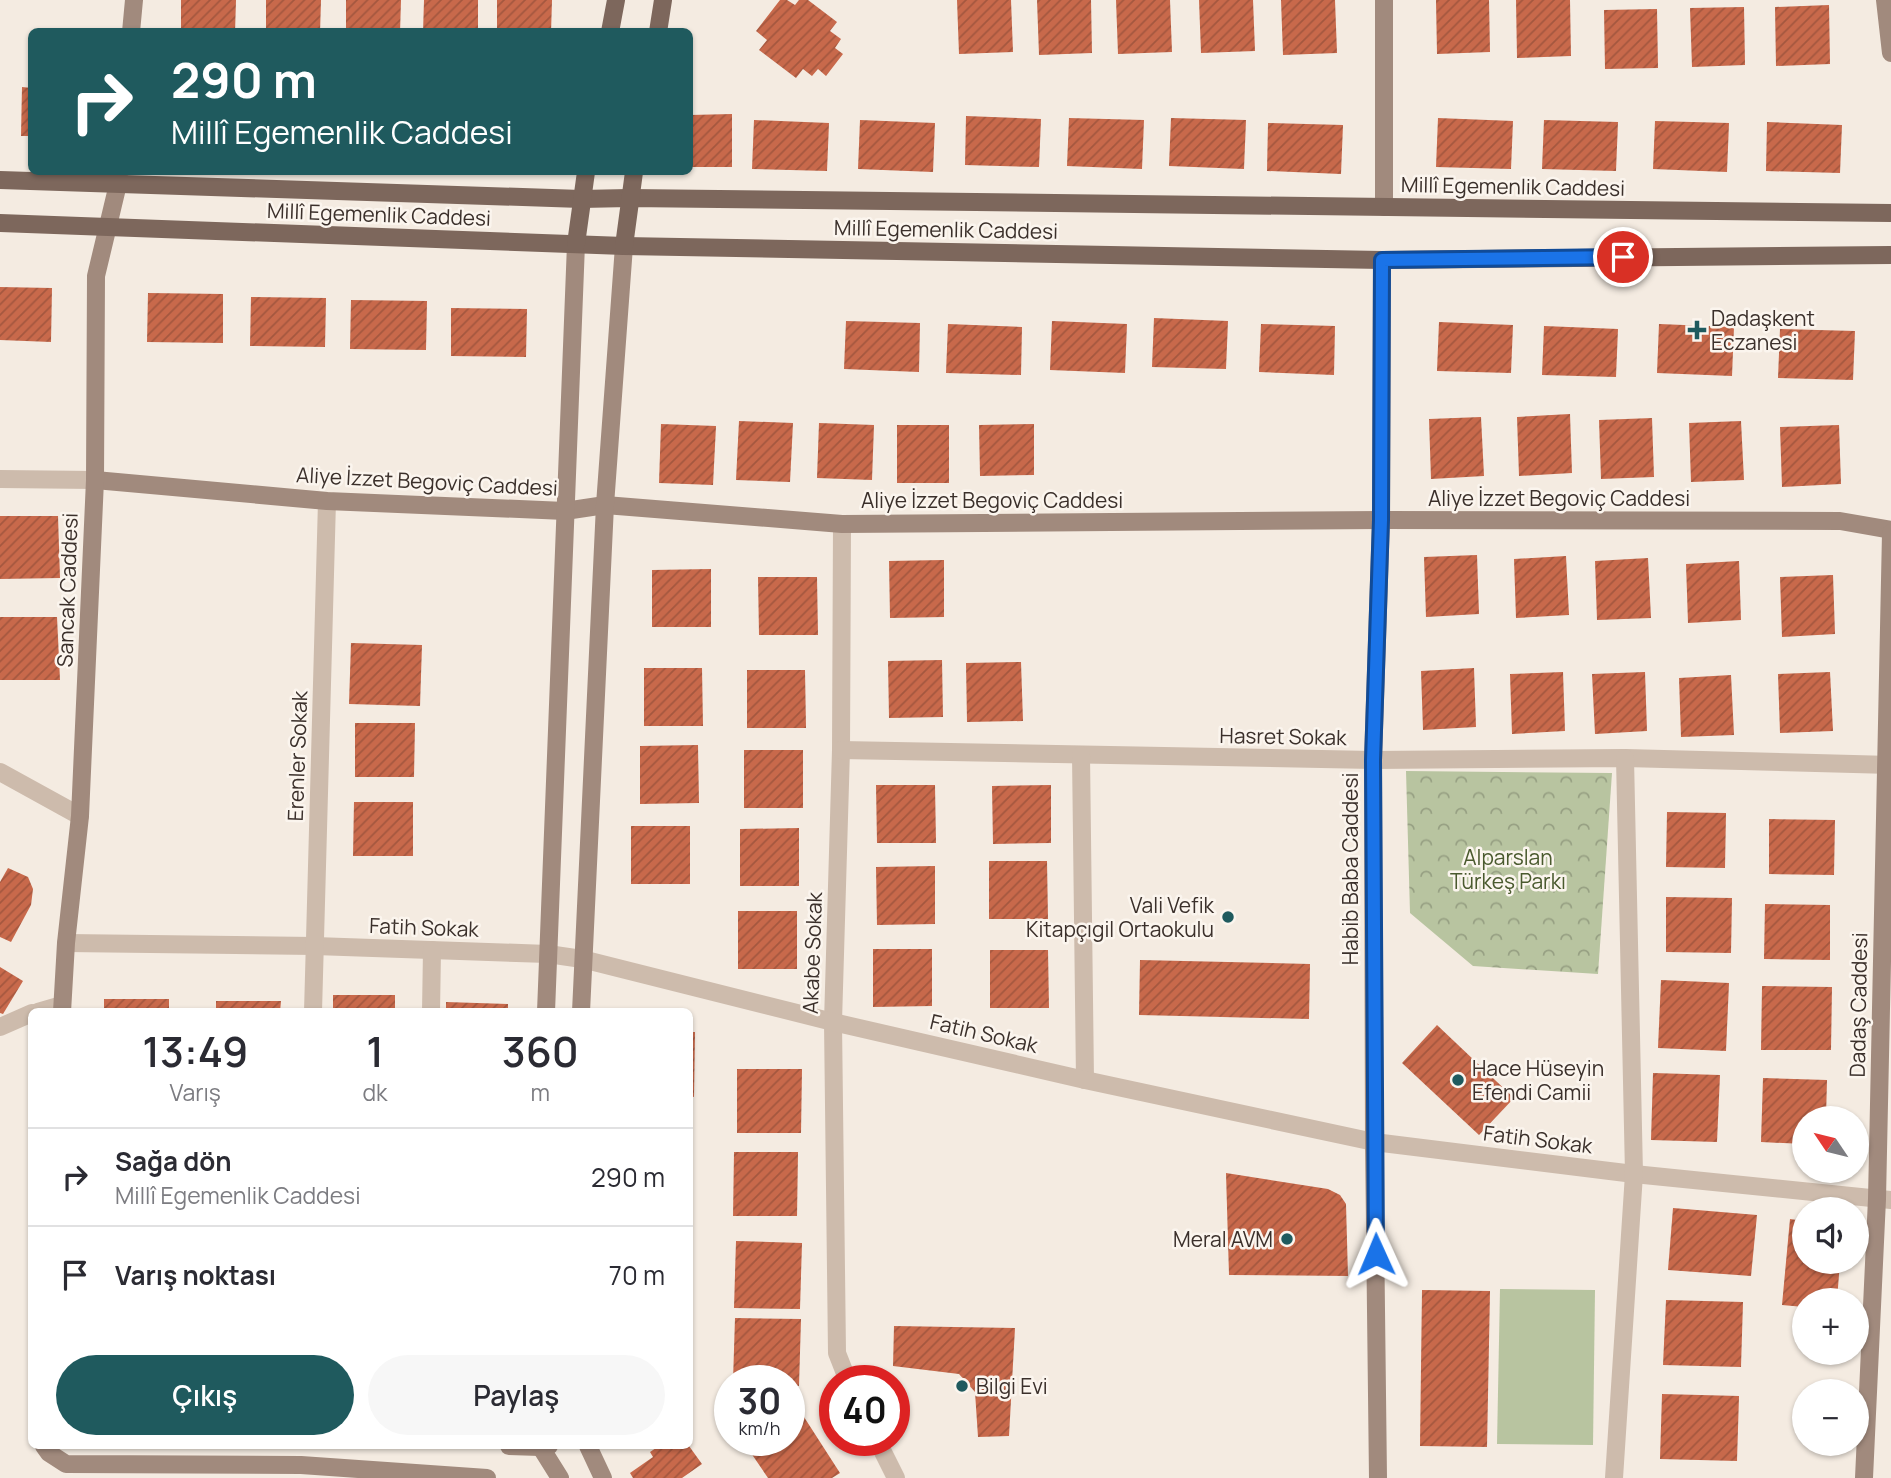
<!DOCTYPE html>
<html lang="tr">
<meta charset="utf-8">
<style>
:root{--surface:#fff;--page:#f7f7f7;--text:#2b2b33;--muted:#7c7c81;--line:#e1e1e2;--accent:#1f5a5e}
body{margin:0;font-family:Manrope,sans-serif;background:var(--page);color:var(--text);height:100vh;display:flex;flex-direction:column;font-size:26px;white-space:nowrap}
*{box-sizing:border-box;margin:0}
p{font-size:23px;color:var(--muted)}
.icon{flex:none;width:38px;height:38px;fill:none;stroke:currentColor;stroke-width:2;stroke-linecap:round;stroke-linejoin:round}
.map{position:relative;flex:1;overflow:hidden}
.sheet{position:absolute;left:28px;top:1008px;width:665px;height:441px;display:flex;flex-direction:column;background:var(--surface);border-radius:10px;box-shadow:0 2px 5px #0004}
.sheet>*{flex:none}
.banner{position:absolute;left:28px;top:28px;width:665px;height:147px;border-radius:10px;box-shadow:0 2px 5px #0004;background:#1f5a5e;color:#fff;overflow:hidden}
.needle{width:46px;rotate:305deg}
.fabs{position:absolute;left:1792px;top:1106px;display:grid;gap:14px}
.fabs a{display:grid;place-items:center;width:77px;height:77px;border-radius:50%;background:var(--surface);box-shadow:0 2px 5px #0004;font-size:35px}
.speed{position:absolute;left:714px;top:1365px;display:flex;gap:14px;font-size:35px;font-weight:700;text-align:center}
.speed>*{display:grid;place-content:center;width:91px;height:91px;border-radius:50%;background:var(--surface);box-shadow:0 2px 5px #0004;line-height:1}
.speed small{font-size:18px;font-weight:400}
.speed .limit{border:10px solid #d22;background:#fff;color:#111}
.pin{position:absolute;display:grid;place-items:center;width:60px;height:60px;color:#fff;margin:-30px;border:4px solid #fff;border-radius:50%;box-shadow:0 2px 7px #0007}
.me{position:absolute;width:77px;margin:-38px;rotate:359deg;stroke-linejoin:round;filter:drop-shadow(0 0 5px #0008)}
.turn{display:flex;align-items:center;gap:24px;height:147px;padding:0 28px;font-size:32px}
.turn .icon{width:91px;height:91px;stroke-width:2.5}
.turn b{display:block;font-size:49px;line-height:60px}
.eta{display:flex;justify-content:space-evenly;align-items:center;height:119px;text-align:center}
.eta b{font-size:42px;font-weight:600;line-height:49px}
.primary-button{display:flex;gap:14px;margin-top:auto;padding:14px 28px}
.primary-button a{flex:1;height:80px;border-radius:42px;background:var(--accent);color:#fff;font-size:28px;font-weight:600;line-height:80px;text-align:center}
.primary-button a+a{background:var(--page);color:var(--text)}
ul{padding:0;list-style:none}
li{display:flex;align-items:center;gap:21px;height:98px;padding:0 28px;border-top:2px solid var(--line)}
li div{flex:1}
li b{display:block;font-size:26px}
li em{font-style:normal}
.map>svg:first-child{display:block}
.grass{fill:#b8c4a0}
.park{fill:url(#park-crowns)}
.building{fill:url(#building-hatch)}
.lines{fill:none;stroke-linecap:round;stroke-linejoin:round}
.street{stroke:#cdbbac;stroke-width:18}
.secondary{stroke:#a18a7d;stroke-width:18}
.primary{stroke:#7d675c;stroke-width:18}
.route-casing{stroke:#114b97;stroke-width:18}
.route{stroke:#1a73e8;stroke-width:12}
.poi-dot{fill:#1f5a5e;stroke:#fbf5ee;stroke-width:2.5}
.labels{text-anchor:middle;dominant-baseline:central;stroke-width:5;stroke-linejoin:round;paint-order:stroke}
.street-label{font-size:21px;fill:#3b302b;stroke:#fbf5ee}
.poi-label{font-size:21px;fill:#3b302b;stroke:#fbf5ee;text-anchor:start}
.park-label{font-size:21px;fill:#4a5a2e;stroke:#fbf5ee}
</style>
<div class="map">
<svg width="1891" height="1478" viewBox="0 0 1891 1478">
<defs>
<pattern id="park-crowns" width="20" height="18" patternUnits="userSpaceOnUse" patternTransform="scale(1.75)"><rect width="20" height="18" fill="#b8c4a0"/><path d="M2 6a3 3 0 1 1 6 0M12 15a3 3 0 1 1 6 0" fill="none" stroke="#97a083"/></pattern>
<pattern id="building-hatch" width="6" height="6" patternUnits="userSpaceOnUse" patternTransform="scale(1.75)"><rect width="6" height="6" fill="#c8694b"/><path d="M-1 1l2-2M0 6l6-6M5 7l2-2" fill="none" stroke="#a4573f"/></pattern>
</defs>
<rect width="100%" height="100%" fill="#f4ebe1"/>
<polygon class="grass" points="1500,1289 1595,1290 1593,1445 1497,1444"/>
<polygon class="park" points="1406,771 1612,773 1598,974 1473,966 1410,913"/>
<g class="building">
<polygon points="181,0 236,0 235,32 181,32"/>
<polygon points="266,0 321,0 320,32 266,32"/>
<polygon points="346,0 401,0 400,32 346,32"/>
<polygon points="424,0 478,0 478,32 423,32"/>
<polygon points="497,0 552,0 551,32 497,32"/>
<polygon points="780,0 787,0 795,5 799,0 808,0 837,22 830,31 841,39 835,48 843,54 826,76 818,69 812,76 803,69 796,78 759,50 767,40 756,31"/>
<polygon points="957,0 1011,0 1013,52 959,54"/>
<polygon points="1037,0 1091,0 1092,53 1039,55"/>
<polygon points="1116,0 1170,0 1172,52 1118,54"/>
<polygon points="1199,0 1253,0 1255,51 1201,53"/>
<polygon points="1281,0 1335,0 1337,53 1283,55"/>
<polygon points="1436,0 1489,0 1490,52 1437,54"/>
<polygon points="1516,0 1570,0 1571,56 1517,58"/>
<polygon points="1829,5 1830,64 1776,66 1775,7"/>
<polygon points="1744,7 1745,65 1692,67 1690,8"/>
<polygon points="1657,9 1658,68 1605,69 1604,10"/>
<polygon points="22,87 32,88 32,136 21,136"/>
<polygon points="732,114 732,167 690,167 690,115"/>
<polygon points="966,116 1041,119 1039,167 965,165"/>
<polygon points="1069,118 1144,120 1142,169 1067,166"/>
<polygon points="1171,118 1246,120 1244,169 1169,166"/>
<polygon points="1438,118 1513,121 1511,169 1436,167"/>
<polygon points="754,120 829,123 827,171 752,169"/>
<polygon points="860,120 935,123 933,172 858,169"/>
<polygon points="1544,120 1618,122 1616,171 1542,169"/>
<polygon points="1655,121 1729,123 1727,172 1653,169"/>
<polygon points="1767,122 1842,125 1840,173 1766,171"/>
<polygon points="1268,123 1343,125 1341,174 1267,171"/>
<polygon points="0,287 52,288 51,342 0,340"/>
<polygon points="148,293 223,294 223,343 147,342"/>
<polygon points="251,297 326,298 325,347 250,346"/>
<polygon points="351,300 427,301 426,350 350,349"/>
<polygon points="451,308 527,309 526,357 451,356"/>
<polygon points="1154,318 1228,321 1226,369 1152,367"/>
<polygon points="846,321 920,323 919,372 844,369"/>
<polygon points="1052,321 1127,324 1125,373 1050,370"/>
<polygon points="1439,322 1513,325 1511,373 1437,371"/>
<polygon points="948,324 1022,327 1021,375 946,373"/>
<polygon points="1261,324 1335,326 1334,375 1259,372"/>
<polygon points="1659,324 1734,327 1732,376 1657,373"/>
<polygon points="1544,326 1618,329 1616,377 1542,375"/>
<polygon points="1780,329 1855,331 1853,380 1778,378"/>
<polygon points="1570,414 1572,473 1519,476 1517,417"/>
<polygon points="1481,417 1484,476 1431,479 1429,419"/>
<polygon points="1652,418 1654,477 1601,479 1599,420"/>
<polygon points="739,421 793,423 790,482 736,480"/>
<polygon points="1741,421 1744,480 1691,482 1689,423"/>
<polygon points="819,423 874,425 872,480 817,478"/>
<polygon points="661,424 716,426 713,485 659,483"/>
<polygon points="1034,424 1034,475 980,476 979,425"/>
<rect x="897" y="425" width="52" height="58"/>
<polygon points="1839,425 1841,484 1782,487 1780,427"/>
<polygon points="0,516 58,516 60,578 0,579"/>
<polygon points="1477,555 1479,614 1426,617 1424,557"/>
<polygon points="1566,556 1569,615 1516,618 1514,559"/>
<polygon points="1648,558 1651,618 1597,620 1595,561"/>
<polygon points="944,560 944,617 890,618 889,561"/>
<polygon points="1739,561 1741,620 1688,623 1686,564"/>
<polygon points="711,569 711,627 652,627 652,570"/>
<polygon points="1833,575 1835,634 1782,637 1780,577"/>
<polygon points="758,577 817,577 818,635 759,635"/>
<polygon points="0,617 57,617 60,680 0,680"/>
<polygon points="351,643 422,645 420,706 349,704"/>
<polygon points="942,660 943,717 889,718 888,661"/>
<polygon points="1021,662 1023,721 967,722 966,663"/>
<polygon points="644,668 702,668 703,726 644,726"/>
<polygon points="1474,668 1476,727 1423,730 1421,671"/>
<polygon points="747,670 805,670 806,728 747,728"/>
<polygon points="1563,672 1565,731 1512,734 1510,674"/>
<polygon points="1645,672 1647,731 1595,734 1592,674"/>
<polygon points="1830,672 1833,731 1780,733 1778,674"/>
<polygon points="1731,675 1734,735 1681,737 1679,678"/>
<polygon points="355,723 415,723 414,777 355,777"/>
<polygon points="698,745 699,803 640,804 640,746"/>
<rect x="744" y="750" width="59" height="58"/>
<polygon points="876,785 935,785 936,843 877,843"/>
<polygon points="1051,785 1051,843 993,844 992,786"/>
<polygon points="354,802 413,802 413,856 353,856"/>
<polygon points="1667,812 1726,813 1725,868 1666,867"/>
<polygon points="1769,819 1835,820 1834,875 1769,874"/>
<rect x="631" y="826" width="59" height="58"/>
<polygon points="799,828 799,886 740,886 740,829"/>
<polygon points="989,861 1047,861 1048,919 989,919"/>
<polygon points="935,866 935,924 877,925 876,867"/>
<polygon points="8,868 28,877 33,889 31,905 11,942 0,937 0,882"/>
<polygon points="1666,897 1732,898 1731,953 1666,952"/>
<polygon points="1765,904 1830,905 1830,960 1764,959"/>
<rect x="738" y="911" width="59" height="58"/>
<polygon points="873,949 932,949 932,1006 873,1007"/>
<polygon points="990,950 1048,950 1049,1008 990,1008"/>
<polygon points="1140,960 1310,964 1309,1019 1139,1015"/>
<polygon points="0,967 23,981 3,1014 0,1013"/>
<polygon points="1661,980 1729,983 1726,1051 1658,1048"/>
<polygon points="1762,986 1832,987 1831,1050 1761,1050"/>
<rect x="333" y="995" width="62" height="17"/>
<rect x="104" y="999" width="65" height="13"/>
<polygon points="216,1001 281,1001 280,1012 216,1012"/>
<polygon points="446,1002 508,1004 508,1012 446,1012"/>
<polygon points="1437,1025 1514,1098 1479,1135 1402,1063"/>
<polygon points="690,1032 695,1032 694,1097 690,1096"/>
<polygon points="737,1069 802,1069 801,1133 737,1133"/>
<polygon points="1653,1073 1720,1075 1717,1142 1651,1140"/>
<polygon points="1763,1078 1827,1080 1826,1118 1804,1118 1804,1144 1761,1142"/>
<polygon points="734,1152 798,1152 797,1216 733,1216"/>
<polygon points="1226,1173 1328,1189 1340,1195 1346,1204 1348,1276 1229,1275"/>
<polygon points="1673,1208 1757,1215 1751,1276 1668,1270"/>
<polygon points="1790,1219 1804,1221 1804,1262 1840,1262 1837,1300 1804,1300 1804,1307 1782,1305"/>
<polygon points="736,1241 802,1243 800,1309 734,1308"/>
<polygon points="1422,1290 1490,1291 1487,1447 1420,1446"/>
<polygon points="1666,1300 1743,1302 1741,1367 1663,1365"/>
<polygon points="735,1318 801,1319 799,1386 789,1385 789,1381 733,1381"/>
<polygon points="894,1326 1015,1328 1009,1436 978,1437 975,1392 959,1374 893,1366"/>
<polygon points="1662,1394 1739,1396 1737,1461 1660,1459"/>
<polygon points="804,1417 840,1473 832,1478 768,1478 751,1453 769,1440 789,1440 789,1427"/>
<polygon points="659,1446 689,1446 702,1464 682,1478 633,1478 630,1473 653,1457 650,1452"/>
</g>
<g class="lines">
<g class="street">
<polyline points="0,479 95,480"/>
<polyline points="842,524 841,750 833,1022 837,1353 848,1381"/>
<polyline points="841,750 1373,760 1625,758 1891,765"/>
<polyline points="1081,755 1085,1080"/>
<polyline points="0,772 80,816"/>
<polyline points="66,943 315,946 548,954 582,959 833,1022 1085,1080 1374,1142 1634,1174 1891,1200"/>
<polyline points="38,1012 62,1005"/>
<polyline points="313,1012 327,501"/>
<polyline points="431,1012 432,950"/>
<polyline points="0,1027 32,1013"/>
<polyline points="877,1440 896,1478"/>
<polyline points="1614,1478 1634,1174 1625,758"/>
</g>
<g class="secondary">
<polyline points="1885,0 1891,53"/>
<polyline points="131,32 134,0"/>
<polyline points="1384,207 1384,0"/>
<polyline points="95,480 327,501 565,511 605,505 842,524 1381,520 1840,521 1891,530"/>
<polyline points="62,1012 66,943 80,816 95,480 96,276 118,184 119,172"/>
<polyline points="546,1012 576,244"/>
<polyline points="581,1012 605,505 624,246"/>
<polyline points="44,1446 49,1453 66,1464 301,1465 487,1478"/>
<polyline points="509,1446 540,1447 549,1446"/>
<polyline points="540,1446 560,1478"/>
<polyline points="588,1446 603,1478"/>
<polyline points="1378,1478 1374,1142 1373,760 1381,520 1382,260"/>
<polyline points="1864,1478 1877,1199 1891,533"/>
</g>
<g class="primary">
<polyline points="610,32 616,0"/>
<polyline points="658,32 663,0"/>
<polyline points="0,180 581,199 629,198 1891,213"/>
<polyline points="0,223 624,246 1382,260 1891,255"/>
<polyline points="576,244 586,172"/>
<polyline points="624,246 634,172"/>
</g>
</g>
<g class="lines">
<g class="route-casing">
<polyline id="route" points="1376,1254 1373,760 1381,520 1382,260 1623,257"/>
</g>
<use href="#route" class="route"/>
</g>
<g class="poi-dot">
<path d="M1693.5 319.5h7v7h7v7h-7v7h-7v-7h-7v-7h7z"/>
<circle cx="1228" cy="917" r="7"/>
<circle cx="1458" cy="1080" r="7"/>
<circle cx="1287" cy="1239" r="7"/>
<circle cx="962" cy="1386" r="7"/>
</g>
<g class="labels">
<g class="street-label">
<text transform="translate(1513 186) rotate(1)">Millî Egemenlik Caddesi</text>
<text transform="translate(379 214) rotate(2)">Millî Egemenlik Caddesi</text>
<text transform="translate(946 229) rotate(1)">Millî Egemenlik Caddesi</text>
<text transform="translate(427 481) rotate(3)">Aliye İzzet Begoviç Caddesi</text>
<text x="1559" y="498">Aliye İzzet Begoviç Caddesi</text>
<text x="992" y="500">Aliye İzzet Begoviç Caddesi</text>
<text transform="translate(67 590) rotate(-88)">Sancak Caddesi</text>
<text transform="translate(1283 736) rotate(1)">Hasret Sokak</text>
<text transform="translate(297 756) rotate(-88)">Erenler Sokak</text>
<text transform="translate(1350 869) rotate(-90)">Habib Baba Caddesi</text>
<text transform="translate(424 927) rotate(2)">Fatih Sokak</text>
<text transform="translate(812 953) rotate(-88)">Akabe Sokak</text>
<text transform="translate(1858 1005) rotate(-89)">Dadaş Caddesi</text>
<text transform="translate(984 1033) rotate(13)">Fatih Sokak</text>
<text transform="translate(1538 1139) rotate(7)">Fatih Sokak</text>
</g>
<g class="poi-label">
<text x="1711" y="318">Dadaşkent<tspan x="1711" dy="24">Eczanesi</tspan></text>
<text x="1214" y="905" text-anchor="end">Vali Vefik<tspan x="1214" dy="24">Kitapçıgil Ortaokulu</tspan></text>
<text x="1472" y="1068">Hace Hüseyin<tspan x="1472" dy="24">Efendi Camii</tspan></text>
<text x="1273" y="1239" text-anchor="end">Meral AVM</text>
<text x="976" y="1386">Bilgi Evi</text>
</g>
<g class="park-label">
<text x="1508" y="857">Alparslan<tspan x="1508" dy="24">Türkeş Parkı</tspan></text>
</g>
</g>
</svg>
<div class="fabs">
<a><svg class="needle" viewBox="-14 -14 28 28"><path d="M0-13l5 13h-10z" fill="#e53935"/><path d="M0 13l5-13h-10z" fill="#7c7c81"/></svg></a>
<a><svg class="icon" aria-label="sound" viewBox="0 0 24 24"><path d="M4 9h4l5-4v14l-5-4H4zM17 9q2 3 0 6"/></svg></a>
<a>+</a>
<a>−</a>
</div>
<div class="speed"><div>30<small>km/h</small></div><div class="limit">40</div></div>
<div class="pin" style="left:1623px;top:257px;background:#d93025"><svg class="icon" aria-label="arrive" viewBox="0 0 24 24"><path d="M6 21V4h12l-3 4 3 4H6"/></svg></div>
<svg class="me" style="left:1376px;top:1254px" viewBox="-20 -20 40 40"><path d="M0-17L14 15 0 8-14 15z" fill="#1a73e8" stroke="#fff" stroke-width="4"/></svg>
<div class="banner">
<div class="turn"><svg class="icon" aria-label="right" viewBox="0 0 24 24"><path d="M7 20v-9h11M14 6l5 5-5 5"/></svg><div><b>290 m</b>Millî Egemenlik Caddesi</div></div>
</div>
<section class="sheet">
<div class="eta">
<div><b>13:49</b><p>Varış</p></div>
<div><b>1</b><p>dk</p></div>
<div><b>360</b><p>m</p></div>
</div>
<ul>
<li><svg class="icon" aria-label="right" viewBox="0 0 24 24"><path d="M7 20v-9h11M14 6l5 5-5 5"/></svg><div><b>Sağa dön</b><p>Millî Egemenlik Caddesi</p></div><em>290 m</em></li>
<li><svg class="icon" aria-label="arrive" viewBox="0 0 24 24"><path d="M6 21V4h12l-3 4 3 4H6"/></svg><div><b>Varış noktası</b></div><em>70 m</em></li>
</ul>
<div class="primary-button"><a>Çıkış</a><a>Paylaş</a></div>
</section>
</div>
